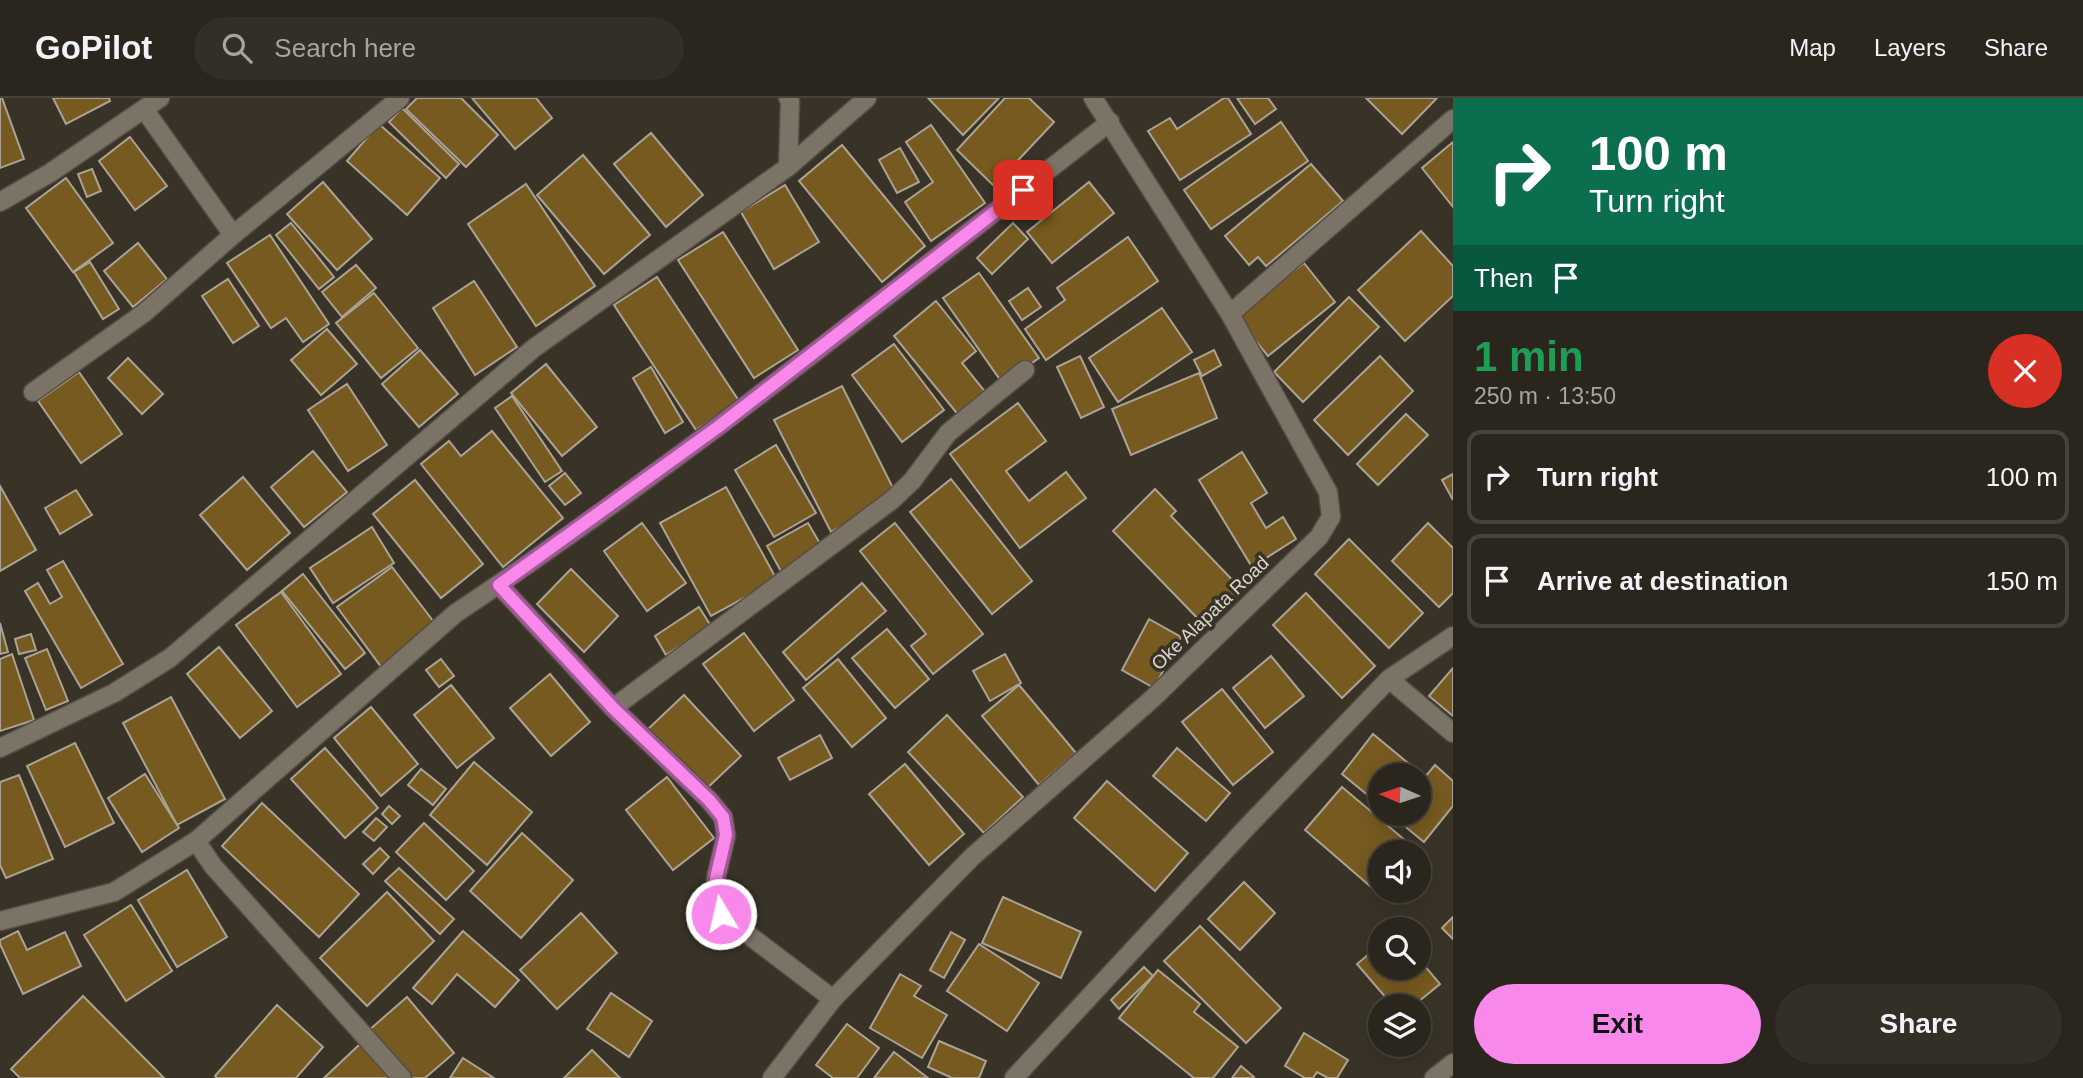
<!DOCTYPE html>
<meta charset="utf-8">
<style>
:root{--surface:#2b261d;--page:#332e26;--text:#f1f3f6;--muted:#a6a5a4;--line:#47433b;--accent:#f888ea}
body{margin:0;font-family:Helvetica,sans-serif;background:var(--page);color:var(--text);height:100vh;display:flex;flex-direction:column;font-size:26px;white-space:nowrap}
*{box-sizing:border-box;margin:0}
p{font-size:23px;color:var(--muted)}
.icon{flex:none;width:38px;height:38px;fill:none;stroke:currentColor;stroke-width:2;stroke-linecap:round;stroke-linejoin:round}
.map{position:relative;flex:1;overflow:hidden}
.drawer{display:flex;flex-direction:column;background:var(--surface);width:630px}
.drawer>*{flex:none}
.top-card{background:#0b6e4f;color:#fff;overflow:hidden}
.needle{width:46px;rotate:273deg}
.tools{position:absolute;left:1368px;top:665px;display:grid;gap:14px}
.tools a{display:grid;place-items:center;width:63px;height:63px;border-radius:50%;background:var(--surface);box-shadow:0 4px 18px #0003,0 0 0 2px var(--line);font-size:35px}
.pin{position:absolute;display:grid;place-items:center;width:60px;height:60px;color:#fff;margin:-30px;border-radius:14px;box-shadow:0 4px 10px #0006}
.me{position:absolute;width:77px;margin:-38px;rotate:351deg;stroke-linejoin:round;filter:drop-shadow(0 0 5px #0008)}
.turn{display:flex;align-items:center;gap:24px;height:147px;padding:0 21px;font-size:32px}
.turn .icon{width:91px;height:91px;stroke-width:2.5}
.turn b{display:block;font-size:49px;line-height:60px}
.then{display:flex;align-items:center;height:66px;padding:0 21px;background:#0003;gap:14px;font-size:26px}
.round{display:grid;place-items:center;flex:none;width:74px;height:74px;border-radius:37px;background:var(--page)}
.overview{display:flex;align-items:center;justify-content:space-between;height:119px;padding:0 21px}
h1{font-size:42px;font-weight:800;line-height:52px;color:#1e9e55}
.primary-button{display:flex;gap:14px;margin-top:auto;padding:14px 21px}
.primary-button a{flex:1;height:80px;border-radius:42px;background:var(--accent);color:#111;font-size:28px;font-weight:800;line-height:80px;text-align:center}
.primary-button a+a{background:var(--page);color:var(--text)}
ul{padding:0;list-style:none}
li{display:flex;align-items:center;gap:21px;height:94px;margin:0 14px 10px;padding:0 7px;border:4px solid var(--line);border-radius:14px}
li div{flex:1}
li b{display:block;font-size:26px}
li em{font-style:normal}
header{display:flex;align-items:center;gap:42px;box-sizing:border-box;height:98px;padding:0 35px;background:var(--surface);border-bottom:2px solid var(--line)}
header strong{font-size:33px}
nav{display:flex;gap:38px;margin-inline-start:auto;font-size:24px}
.search{width:490px;height:63px;background:var(--page);display:flex;align-items:center;gap:18px;box-sizing:border-box;padding:0 24px;border-radius:38px;color:var(--muted);font-size:26px}
main{display:flex;flex:1;min-height:0}
.map>svg:first-child{display:block}
.building{fill:#765a20;stroke:#aba395;stroke-width:2}
.lines{fill:none;stroke-linecap:round;stroke-linejoin:round}
.minor-casing{stroke:#544e44;stroke-width:21}
.minor{stroke:#7b7366;stroke-width:18}
.route-casing{stroke:#a15898;stroke-width:18}
.route{stroke:#f888ea;stroke-width:12}
.labels{text-anchor:middle;dominant-baseline:central;stroke-width:7;stroke-linejoin:round;paint-order:stroke}
.street-label{font-size:19px;fill:#d9d5ce;stroke:#393327}
</style>
<header>
<strong>GoPilot</strong>
<div class="search"><svg class="icon" aria-label="search" viewBox="0 0 24 24"><circle cx="10" cy="10" r="6"/><path d="M15 15l6 6"/></svg>Search here</div>
<nav><a>Map</a><a>Layers</a><a>Share</a></nav>
</header>
<main>
<div class="map">
<svg width="1453" height="980" viewBox="0 0 1453 980">
<rect width="100%" height="100%" fill="#393327"/>
<g class="building">
<polygon points="0,0 2,0 24,61 0,70"/>
<polygon points="53,0 109,0 110,3 66,26"/>
<polygon points="417,0 461,0 498,37 466,69 406,11"/>
<polygon points="472,0 536,0 552,20 515,51"/>
<polygon points="928,0 999,0 963,37"/>
<polygon points="1005,0 1029,0 1054,24 994,88 957,52"/>
<polygon points="1224,0 1228,0 1251,36 1180,82 1148,33 1170,20 1177,31"/>
<polygon points="1237,0 1268,0 1276,11 1255,26"/>
<polygon points="1366,0 1437,0 1402,36"/>
<polygon points="402,10 459,66 446,80 389,24"/>
<polygon points="1281,24 1308,63 1211,131 1184,92"/>
<polygon points="379,26 440,80 407,117 347,63"/>
<polygon points="931,27 985,105 931,143 905,104 933,84 906,44"/>
<polygon points="651,35 703,97 666,129 614,66"/>
<polygon points="130,39 167,88 135,112 99,63"/>
<polygon points="1453,44 1453,109 1422,70"/>
<polygon points="842,47 925,148 882,184 799,83"/>
<polygon points="900,50 919,84 897,95 879,62"/>
<polygon points="583,57 650,137 604,176 537,97"/>
<polygon points="1311,66 1343,103 1266,168 1258,159 1249,167 1225,138"/>
<polygon points="92,71 101,93 87,99 78,76"/>
<polygon points="66,80 113,145 73,174 26,110"/>
<polygon points="323,84 372,141 337,172 287,116"/>
<polygon points="1089,84 1114,115 1052,165 1027,134"/>
<polygon points="526,86 595,188 536,228 468,126"/>
<polygon points="785,87 819,144 774,171 741,114"/>
<polygon points="291,125 334,179 319,191 276,137"/>
<polygon points="1013,125 1028,141 992,176 977,160"/>
<polygon points="1421,133 1453,168 1453,198 1405,243 1358,192"/>
<polygon points="723,134 798,252 754,280 678,162"/>
<polygon points="270,137 329,226 303,244 286,220 271,230 227,165"/>
<polygon points="1128,139 1158,183 1046,262 1025,231 1065,202 1057,190"/>
<polygon points="138,145 167,181 133,209 104,173"/>
<polygon points="90,164 119,211 103,221 74,174"/>
<polygon points="1304,165 1335,204 1268,258 1236,218"/>
<polygon points="356,167 376,190 342,219 322,194"/>
<polygon points="979,175 1039,260 1003,286 943,200"/>
<polygon points="657,179 739,303 696,332 614,207"/>
<polygon points="228,181 259,228 233,245 202,198"/>
<polygon points="474,183 517,249 475,277 433,210"/>
<polygon points="1028,190 1041,209 1022,222 1009,203"/>
<polygon points="374,195 418,250 381,280 336,225"/>
<polygon points="1349,199 1379,229 1303,304 1274,274"/>
<polygon points="936,203 976,253 962,265 987,296 960,319 894,238"/>
<polygon points="1162,210 1192,254 1118,304 1089,260"/>
<polygon points="327,231 357,266 321,297 291,262"/>
<polygon points="894,246 944,312 902,344 852,277"/>
<polygon points="420,252 458,296 419,329 382,286"/>
<polygon points="1214,252 1221,267 1202,278 1194,262"/>
<polygon points="1080,258 1104,309 1081,320 1057,269"/>
<polygon points="1380,258 1413,293 1348,357 1314,322"/>
<polygon points="128,260 163,296 142,316 108,280"/>
<polygon points="546,266 597,329 562,358 511,295"/>
<polygon points="651,269 683,324 665,335 633,280"/>
<polygon points="79,274 122,336 81,365 38,303"/>
<polygon points="1199,275 1217,320 1131,357 1112,311"/>
<polygon points="347,286 387,347 348,373 308,312"/>
<polygon points="842,288 898,400 831,434 774,322"/>
<polygon points="512,298 562,373 545,384 495,310"/>
<polygon points="1018,305 1046,343 1006,373 1029,403 1066,374 1086,400 1020,450 950,356"/>
<polygon points="1406,316 1428,337 1378,387 1357,366"/>
<polygon points="492,333 563,420 503,469 421,366 449,343 461,358"/>
<polygon points="776,347 816,415 774,439 735,372"/>
<polygon points="313,353 347,394 304,429 271,389"/>
<polygon points="1242,354 1267,395 1251,405 1266,430 1283,419 1296,441 1252,469 1199,382"/>
<polygon points="565,375 581,395 565,407 549,388"/>
<polygon points="1453,376 1453,402 1442,382"/>
<polygon points="243,379 290,435 247,472 200,417"/>
<polygon points="951,381 1032,483 992,516 910,414"/>
<polygon points="415,382 483,466 441,500 373,416"/>
<polygon points="0,388 36,452 0,473"/>
<polygon points="726,389 777,482 711,518 660,425"/>
<polygon points="1155,391 1176,413 1171,418 1242,492 1205,528 1113,433"/>
<polygon points="76,392 92,417 60,436 45,410"/>
<polygon points="642,425 686,485 647,513 604,453"/>
<polygon points="808,425 825,454 783,477 767,448"/>
<polygon points="895,425 983,536 933,576 911,548 926,536 860,453"/>
<polygon points="1428,425 1453,450 1453,495 1439,509 1392,463"/>
<polygon points="372,429 394,465 333,505 310,470"/>
<polygon points="1349,441 1423,515 1389,550 1315,476"/>
<polygon points="63,463 123,566 81,590 25,493 38,485 50,506 62,499 47,472"/>
<polygon points="392,469 437,528 382,570 337,509"/>
<polygon points="571,471 618,518 584,554 537,506"/>
<polygon points="303,476 365,555 345,571 282,493"/>
<polygon points="862,485 886,513 806,582 783,554"/>
<polygon points="281,494 341,576 297,609 236,527"/>
<polygon points="1306,495 1375,568 1342,600 1273,527"/>
<polygon points="699,509 711,528 666,557 655,538"/>
<polygon points="1149,521 1181,539 1154,590 1122,572"/>
<polygon points="0,525 8,554 0,556"/>
<polygon points="887,531 929,581 895,610 852,560"/>
<polygon points="744,535 794,602 754,633 703,566"/>
<polygon points="31,536 36,552 19,556 15,541"/>
<polygon points="219,549 272,613 240,640 187,576"/>
<polygon points="47,551 68,603 46,612 25,560"/>
<polygon points="12,556 34,622 0,633 0,561"/>
<polygon points="1005,556 1021,585 990,603 973,573"/>
<polygon points="1271,558 1304,598 1265,630 1233,590"/>
<polygon points="441,561 454,578 439,589 426,572"/>
<polygon points="838,561 886,620 852,649 803,590"/>
<polygon points="1453,570 1453,618 1429,598"/>
<polygon points="550,576 590,624 551,658 510,610"/>
<polygon points="451,587 494,640 457,670 414,617"/>
<polygon points="1019,587 1076,655 1039,687 982,618"/>
<polygon points="1222,591 1273,654 1233,687 1182,624"/>
<polygon points="684,597 741,658 704,693 647,632"/>
<polygon points="171,599 225,701 177,727 123,625"/>
<polygon points="371,609 418,666 381,698 334,640"/>
<polygon points="947,617 1023,699 984,735 908,654"/>
<polygon points="1373,636 1425,679 1435,667 1453,683 1453,708 1424,744 1390,716 1419,716 1419,677 1381,677 1381,708 1342,676"/>
<polygon points="820,637 832,660 790,682 778,660"/>
<polygon points="75,645 114,725 65,749 27,668"/>
<polygon points="325,650 378,710 345,740 291,681"/>
<polygon points="1177,650 1230,695 1206,723 1153,678"/>
<polygon points="474,664 532,714 487,767 430,717"/>
<polygon points="905,666 964,736 929,767 869,696"/>
<polygon points="421,671 446,691 433,707 408,687"/>
<polygon points="145,676 179,730 142,754 108,700"/>
<polygon points="19,677 53,761 6,780 0,767 0,684"/>
<polygon points="667,679 714,740 673,772 626,712"/>
<polygon points="1107,683 1188,755 1155,793 1074,720"/>
<polygon points="1342,689 1419,754 1381,754 1381,793 1392,793 1385,801 1305,732"/>
<polygon points="262,705 359,796 319,839 222,748"/>
<polygon points="389,708 400,718 392,726 382,716"/>
<polygon points="376,720 387,729 374,743 363,734"/>
<polygon points="424,725 474,773 446,802 396,754"/>
<polygon points="522,735 573,782 521,840 470,793"/>
<polygon points="380,750 389,759 373,776 363,766"/>
<polygon points="399,770 454,821 440,836 385,783"/>
<polygon points="187,772 227,839 177,869 138,802"/>
<polygon points="1244,784 1275,815 1240,852 1208,821"/>
<polygon points="387,794 434,843 367,908 320,860"/>
<polygon points="1003,799 1081,834 1061,880 982,845"/>
<polygon points="131,807 172,873 126,903 84,837"/>
<polygon points="581,815 617,855 557,911 520,872"/>
<polygon points="1453,819 1453,841 1442,830"/>
<polygon points="1200,828 1281,910 1246,945 1164,863"/>
<polygon points="18,833 27,852 65,834 81,868 23,896 0,846 0,842"/>
<polygon points="463,833 519,882 495,909 457,876 432,906 413,890"/>
<polygon points="951,834 965,842 944,880 930,872"/>
<polygon points="979,846 1039,885 1007,933 947,893"/>
<polygon points="1381,846 1381,870 1419,870 1419,861 1440,886 1413,908 1393,908 1357,866"/>
<polygon points="1144,869 1153,878 1119,911 1111,902"/>
<polygon points="1158,872 1200,906 1194,914 1238,949 1213,980 1194,980 1119,920"/>
<polygon points="900,876 921,888 914,898 947,917 922,960 870,930"/>
<polygon points="611,895 652,923 629,959 587,931"/>
<polygon points="83,898 164,980 20,980 11,971"/>
<polygon points="407,899 454,955 425,980 407,980 368,933"/>
<polygon points="277,907 323,949 296,980 217,980 215,978"/>
<polygon points="847,926 879,950 857,980 833,980 816,967"/>
<polygon points="1304,935 1348,962 1337,980 1328,980 1317,974 1313,980 1305,980 1285,968"/>
<polygon points="939,943 986,963 979,980 952,980 928,969"/>
<polygon points="360,946 391,980 324,980"/>
<polygon points="592,952 620,980 564,980"/>
<polygon points="894,954 928,980 874,980"/>
<polygon points="463,960 494,980 450,980"/>
<polygon points="1241,968 1254,979 1253,980 1232,980"/>
</g>
<g class="lines">
<g class="minor-casing">
<g id="minor">
<polyline points="144,11 233,137"/>
<polyline points="788,69 790,3 788,0"/>
<polyline points="0,104 50,75 160,0"/>
<polyline points="1230,216 1453,21"/>
<polyline points="33,294 144,215 233,137 400,0"/>
<polyline points="499,487 613,610 709,702 723,719 726,738 716,780 714,800 721,816 833,901"/>
<polyline points="1389,581 1453,635"/>
<polyline points="613,610 892,402 912,383 948,335 1025,272"/>
<polyline points="0,650 114,595 170,560 534,250 788,69 867,0"/>
<polyline points="196,743 213,768 402,980"/>
<path d="M0,823L114,794L196,743L456,515C683,364 895,191 1110,24"/>
<polyline points="772,980 833,901 972,759 1152,601 1319,439 1331,419 1328,394 1230,216 1093,0"/>
<polyline points="1014,980 1247,729 1389,581 1453,538"/>
<polyline points="1434,980 1453,965"/>
</g>
</g>
<use href="#minor" class="minor"/>
</g>
<g class="lines">
<g class="route-casing">
<polyline id="route" points="721,816 715,800 716,780 726,737 723,719 709,702 613,610 499,487 718,329 1023,92"/>
</g>
<use href="#route" class="route"/>
</g>
<g class="labels">
<g class="street-label">
<text transform="translate(1210 515) rotate(-44)">Oke Alapata Road</text>
</g>
</g>
</svg>
<div class="tools">
<a><svg class="needle" viewBox="-14 -14 28 28"><path d="M0-13l5 13h-10z" fill="#e53935"/><path d="M0 13l5-13h-10z" fill="#a6a5a4"/></svg></a>
<a><svg class="icon" aria-label="sound" viewBox="0 0 24 24"><path d="M4 9h4l5-4v14l-5-4H4zM17 9q2 3 0 6"/></svg></a>
<a><svg class="icon" aria-label="search" viewBox="0 0 24 24"><circle cx="10" cy="10" r="6"/><path d="M15 15l6 6"/></svg></a>
<a><svg class="icon" aria-label="layers" viewBox="0 0 24 24"><path d="M12 4l9 5-9 5-9-5zM3 14l9 5 9-5"/></svg></a>
</div>
<div class="pin" style="left:1023px;top:92px;background:#d93025"><svg class="icon" aria-label="arrive" viewBox="0 0 24 24"><path d="M6 21V4h12l-3 4 3 4H6"/></svg></div>
<svg class="me" style="left:721px;top:816px" viewBox="-20 -20 40 40"><circle r="17" fill="#f888ea" stroke="#fff" stroke-width="3"/><path d="M0-11L8 9 0 5-8 9z" fill="#fff"/></svg>
</div>
<section class="drawer">
<div class="top-card">
<div class="turn"><svg class="icon" aria-label="right" viewBox="0 0 24 24"><path d="M7 20v-9h11M14 6l5 5-5 5"/></svg><div><b>100 m</b>Turn right</div></div>
<div class="then">Then<svg class="icon" aria-label="arrive" viewBox="0 0 24 24"><path d="M6 21V4h12l-3 4 3 4H6"/></svg></div>
</div>
<div class="overview"><div><h1>1 min</h1><p>250 m · 13:50</p></div><a class="round" style="background:#d93025;color:#fff"><svg class="icon" aria-label="close" viewBox="0 0 24 24"><path d="M6 6l12 12M18 6L6 18"/></svg></a></div>
<ul>
<li><svg class="icon" aria-label="right" viewBox="0 0 24 24"><path d="M7 20v-9h11M14 6l5 5-5 5"/></svg><div><b>Turn right</b></div><em>100 m</em></li>
<li><svg class="icon" aria-label="arrive" viewBox="0 0 24 24"><path d="M6 21V4h12l-3 4 3 4H6"/></svg><div><b>Arrive at destination</b></div><em>150 m</em></li>
</ul>
<div class="primary-button"><a>Exit</a><a>Share</a></div>
</section>
</main>
